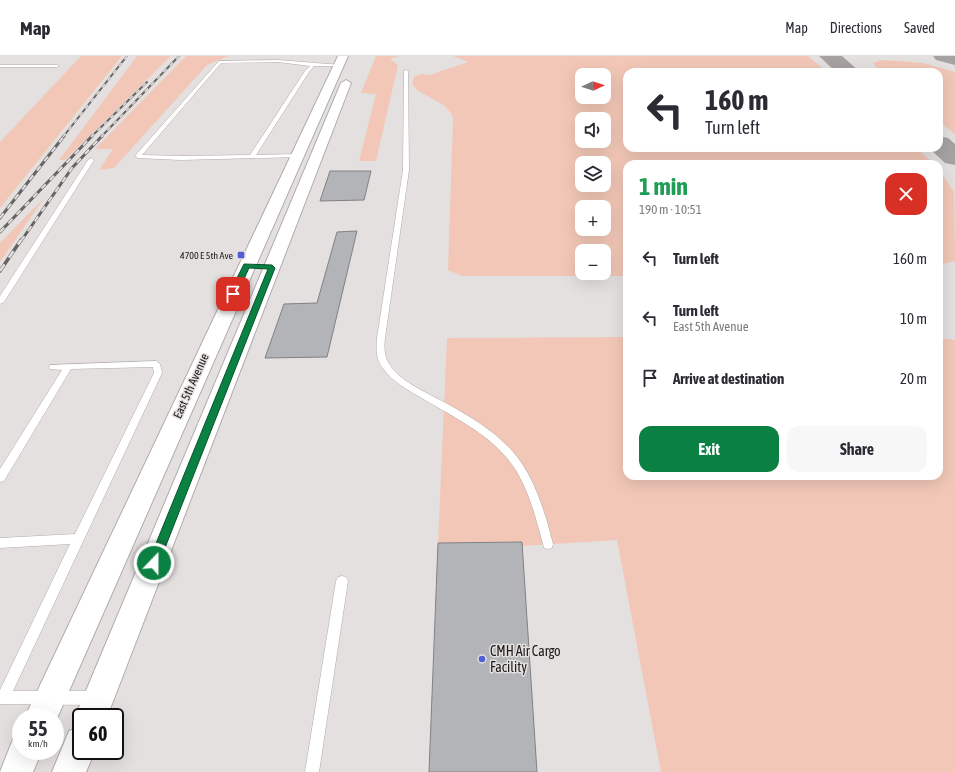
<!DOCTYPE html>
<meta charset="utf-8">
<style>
:root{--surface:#fff;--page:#f7f7f7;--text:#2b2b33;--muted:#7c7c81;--line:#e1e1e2;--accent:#0b8043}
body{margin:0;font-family:"Asap Condensed",sans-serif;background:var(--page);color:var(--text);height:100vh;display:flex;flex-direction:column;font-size:15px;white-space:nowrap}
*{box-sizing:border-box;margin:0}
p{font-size:13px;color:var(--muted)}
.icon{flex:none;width:22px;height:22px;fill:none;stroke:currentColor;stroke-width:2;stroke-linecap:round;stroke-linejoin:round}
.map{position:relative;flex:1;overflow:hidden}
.panel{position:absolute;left:623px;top:104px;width:320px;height:320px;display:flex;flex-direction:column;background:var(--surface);border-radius:12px;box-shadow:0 4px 16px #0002}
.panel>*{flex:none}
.hud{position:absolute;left:623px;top:12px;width:320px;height:84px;border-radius:12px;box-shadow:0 4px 16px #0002;background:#fff;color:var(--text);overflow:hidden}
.needle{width:26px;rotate:86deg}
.controls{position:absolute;left:575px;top:12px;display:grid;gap:8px}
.controls a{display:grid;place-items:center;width:36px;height:36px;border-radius:8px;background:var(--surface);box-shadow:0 4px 16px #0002;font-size:20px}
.speed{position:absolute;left:12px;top:652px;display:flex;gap:8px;font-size:20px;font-weight:700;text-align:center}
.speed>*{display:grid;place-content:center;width:52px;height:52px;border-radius:50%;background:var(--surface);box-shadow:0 4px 16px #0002;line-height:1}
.speed small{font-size:10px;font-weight:400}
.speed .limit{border:2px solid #111;border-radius:6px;background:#fff;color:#111}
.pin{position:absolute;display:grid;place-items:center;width:34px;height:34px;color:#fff;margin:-17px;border-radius:8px;box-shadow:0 2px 6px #0006}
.me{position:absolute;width:44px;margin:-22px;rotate:22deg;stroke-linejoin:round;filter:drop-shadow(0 0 3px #0008)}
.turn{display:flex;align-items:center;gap:14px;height:84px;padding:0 16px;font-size:18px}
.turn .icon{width:52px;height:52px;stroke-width:2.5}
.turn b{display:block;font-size:28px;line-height:34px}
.round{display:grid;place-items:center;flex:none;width:42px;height:42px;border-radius:12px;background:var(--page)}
.summary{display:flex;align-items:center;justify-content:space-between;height:68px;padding:0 16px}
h1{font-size:24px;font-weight:700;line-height:30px;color:#1e9e55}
.primary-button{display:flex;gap:8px;margin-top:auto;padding:8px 16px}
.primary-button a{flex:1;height:46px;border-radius:12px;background:var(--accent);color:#fff;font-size:16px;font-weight:700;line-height:46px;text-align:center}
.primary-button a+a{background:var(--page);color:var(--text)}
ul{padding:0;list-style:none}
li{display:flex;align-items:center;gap:12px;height:60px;padding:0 16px}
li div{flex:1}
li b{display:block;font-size:15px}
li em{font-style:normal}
header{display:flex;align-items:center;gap:24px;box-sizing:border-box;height:56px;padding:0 20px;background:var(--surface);border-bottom:1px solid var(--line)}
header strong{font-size:19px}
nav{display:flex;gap:22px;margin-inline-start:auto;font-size:14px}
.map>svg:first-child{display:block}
.green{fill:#f2c7b7;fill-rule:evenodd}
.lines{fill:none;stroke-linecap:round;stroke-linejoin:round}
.taxiway{fill:#a6a2a2;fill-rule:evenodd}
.building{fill:#b3b4b7;stroke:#808184}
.service-casing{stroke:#b0acaa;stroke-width:1}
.primary-casing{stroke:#b0acaa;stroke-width:2}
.service{fill:#fff;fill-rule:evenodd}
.primary{fill:#fff;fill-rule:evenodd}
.rail-far2-casing{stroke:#676564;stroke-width:2}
.rail-far1-casing{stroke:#676564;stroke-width:3}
.rail-casing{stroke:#676564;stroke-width:3.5}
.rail-far2{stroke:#e4e0df;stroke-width:1.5;stroke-dasharray:4.5;stroke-linecap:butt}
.rail-far1{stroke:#e4e0df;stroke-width:2;stroke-dasharray:6;stroke-linecap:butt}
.rail{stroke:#e4e0df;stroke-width:2.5;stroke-dasharray:8;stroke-linecap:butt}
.route{fill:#0b8043;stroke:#07532c}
.poi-dot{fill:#515ed4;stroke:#e4e0df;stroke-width:1.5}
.labels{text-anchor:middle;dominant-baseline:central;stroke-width:3;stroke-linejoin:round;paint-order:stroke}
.far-poi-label{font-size:10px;fill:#1c1b1a;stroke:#e4e0df;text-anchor:end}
.street-label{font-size:12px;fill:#1c1b1a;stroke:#e4e0df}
.near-poi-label{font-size:14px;fill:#1c1b1a;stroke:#e4e0df;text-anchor:start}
</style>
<header>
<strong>Map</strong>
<nav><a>Map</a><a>Directions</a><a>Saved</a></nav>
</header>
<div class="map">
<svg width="955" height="716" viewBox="0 0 955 716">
<rect width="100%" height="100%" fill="#e4e0df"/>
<g class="green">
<polygon points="81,0 122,0 0,152 0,86"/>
<polygon points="137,0 171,0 65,104 59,104"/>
<polygon points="186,0 229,0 207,9 114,112 99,114 113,93 95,93"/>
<polygon points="376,0 399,0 390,3 398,9 376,105 359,105 376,38 361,37"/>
<path d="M453,0H808L827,16H627V92H916L934,108H627V220H462L448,214L453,63L452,59L445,50L417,34L412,28L414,21L422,18L430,19L468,6ZM582,19H604V41H582ZM582,63H604V85H582ZM582,107H604V129H582ZM582,151H604V173H582ZM582,195H604V217H582Z"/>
<polygon points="882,4 923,7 955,16 955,78 939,66 939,16 880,16 873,7"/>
<polygon points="939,114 954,136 955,205 939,209"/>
<polygon points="44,142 0,206 0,187"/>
<polygon points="627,281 627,420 939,420 939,282 955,284 955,716 661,716 617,484 522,490 521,486 438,487 447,282"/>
</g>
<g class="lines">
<g class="taxiway">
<polygon points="819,0 842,0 860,16 836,16"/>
<polygon points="933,0 955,0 955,9 936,4"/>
<polygon points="939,80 948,82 955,88 955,109 945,107 929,92 939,92"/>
</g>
</g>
<g class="building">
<polygon points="330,115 371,115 364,144 320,145"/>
<polygon points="357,175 327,301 265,302 284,248 317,247 337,176"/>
<polygon points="522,486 537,716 429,716 438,487"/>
</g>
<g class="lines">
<g class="service-casing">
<g id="service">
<path d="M278,4L341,9L339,10H314L309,16L256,99L297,98L299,99V101L181,104L138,102L135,100L219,5ZM278,6L310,10L305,15L250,99L181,100L142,99L221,7Z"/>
<polygon points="0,9 57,9 59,10 57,11 0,11"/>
<path d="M406,14L408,15L409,114L385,282C384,290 384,299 388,306C397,324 427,337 444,346C469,360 495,375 513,396C535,421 545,457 553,488L552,492L548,493L544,492L543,488C535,459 527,425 507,402C485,376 454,361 425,344C410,335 392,326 382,311C376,302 376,292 377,282L403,114L404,15Z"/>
<polygon points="91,102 94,104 4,246 0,248 0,240 88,104"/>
<polygon points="246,208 272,210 275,212 272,214 244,211 243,210"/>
<polygon points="156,305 160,308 162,317 13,635 93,635 98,637 100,642 98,647 93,649 0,648 0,634 70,488 0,492 0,482 75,478 154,317 153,311 71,313 4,425 0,426 0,413 62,314 50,313 49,311 50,309"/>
<polygon points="342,520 346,521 348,525 319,716 305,716 336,525 338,521"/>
</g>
</g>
<g class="primary-casing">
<g id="primary">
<polygon points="338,0 348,0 55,667 55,661 25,661"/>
<polygon points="346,24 351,27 107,661 81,661 81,695 95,695 86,716 52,716 69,675 79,671 75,661 341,27"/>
<polygon points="21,680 21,695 42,695 33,716 0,716 13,683"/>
</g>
</g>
<use href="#service" class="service"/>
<use href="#primary" class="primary"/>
<g class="rail-far2-casing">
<g id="rail-far2">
<polyline points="63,81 127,0"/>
<polyline points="91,81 147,26"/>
<polyline points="101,81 179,0"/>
</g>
</g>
<g class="rail-far1-casing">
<g id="rail-far1">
<polyline points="0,162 64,80"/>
<polyline points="0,176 92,80"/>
<polyline points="21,185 72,112 102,80"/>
</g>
</g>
<g class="rail-casing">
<polyline id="rail" points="0,215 21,184"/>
</g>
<use href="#rail-far2" class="rail-far2"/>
<use href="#rail-far1" class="rail-far1"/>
<use href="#rail" class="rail"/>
</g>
<polygon class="route" points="244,208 272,209 275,212 159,507 157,511 154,512 150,511 148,507 268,213 249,212 237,238 230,240 229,238"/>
<g class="poi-dot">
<rect x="237" y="195" width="8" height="8" rx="2"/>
<circle cx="482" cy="603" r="4"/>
</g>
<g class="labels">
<g class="far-poi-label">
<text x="233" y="199">4700 E 5th Ave</text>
</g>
<g class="street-label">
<text transform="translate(191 330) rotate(-66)">East 5th Avenue</text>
</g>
<g class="near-poi-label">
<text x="490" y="595">CMH Air Cargo<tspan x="490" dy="16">Facility</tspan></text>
</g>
</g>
</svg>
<div class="controls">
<a><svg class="needle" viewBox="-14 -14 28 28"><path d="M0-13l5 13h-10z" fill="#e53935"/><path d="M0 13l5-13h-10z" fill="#7c7c81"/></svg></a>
<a><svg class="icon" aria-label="sound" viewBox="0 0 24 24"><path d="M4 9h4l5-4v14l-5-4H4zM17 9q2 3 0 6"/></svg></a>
<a><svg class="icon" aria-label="layers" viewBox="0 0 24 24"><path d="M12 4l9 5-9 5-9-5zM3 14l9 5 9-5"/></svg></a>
<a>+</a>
<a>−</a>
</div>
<div class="speed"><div>55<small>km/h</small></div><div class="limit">60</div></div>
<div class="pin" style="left:233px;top:238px;background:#d93025"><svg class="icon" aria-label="arrive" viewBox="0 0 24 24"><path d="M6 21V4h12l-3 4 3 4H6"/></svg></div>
<svg class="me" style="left:154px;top:507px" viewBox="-20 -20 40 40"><circle r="17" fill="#0b8043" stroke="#fff" stroke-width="3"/><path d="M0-11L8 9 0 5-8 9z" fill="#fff"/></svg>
<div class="hud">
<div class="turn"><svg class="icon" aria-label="left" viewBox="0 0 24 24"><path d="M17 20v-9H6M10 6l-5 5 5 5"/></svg><div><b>160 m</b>Turn left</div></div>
</div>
<section class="panel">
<div class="summary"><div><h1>1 min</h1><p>190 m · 10:51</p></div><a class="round" style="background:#d93025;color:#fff"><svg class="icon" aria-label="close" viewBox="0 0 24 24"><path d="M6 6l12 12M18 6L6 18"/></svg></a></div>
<ul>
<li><svg class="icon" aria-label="left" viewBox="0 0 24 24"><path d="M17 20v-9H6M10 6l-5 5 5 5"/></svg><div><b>Turn left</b></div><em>160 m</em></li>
<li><svg class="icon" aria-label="left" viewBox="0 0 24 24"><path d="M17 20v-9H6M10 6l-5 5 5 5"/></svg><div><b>Turn left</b><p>East 5th Avenue</p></div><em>10 m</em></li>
<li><svg class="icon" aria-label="arrive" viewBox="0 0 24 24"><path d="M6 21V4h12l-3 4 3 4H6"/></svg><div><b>Arrive at destination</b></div><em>20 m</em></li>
</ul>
<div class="primary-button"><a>Exit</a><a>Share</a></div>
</section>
</div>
